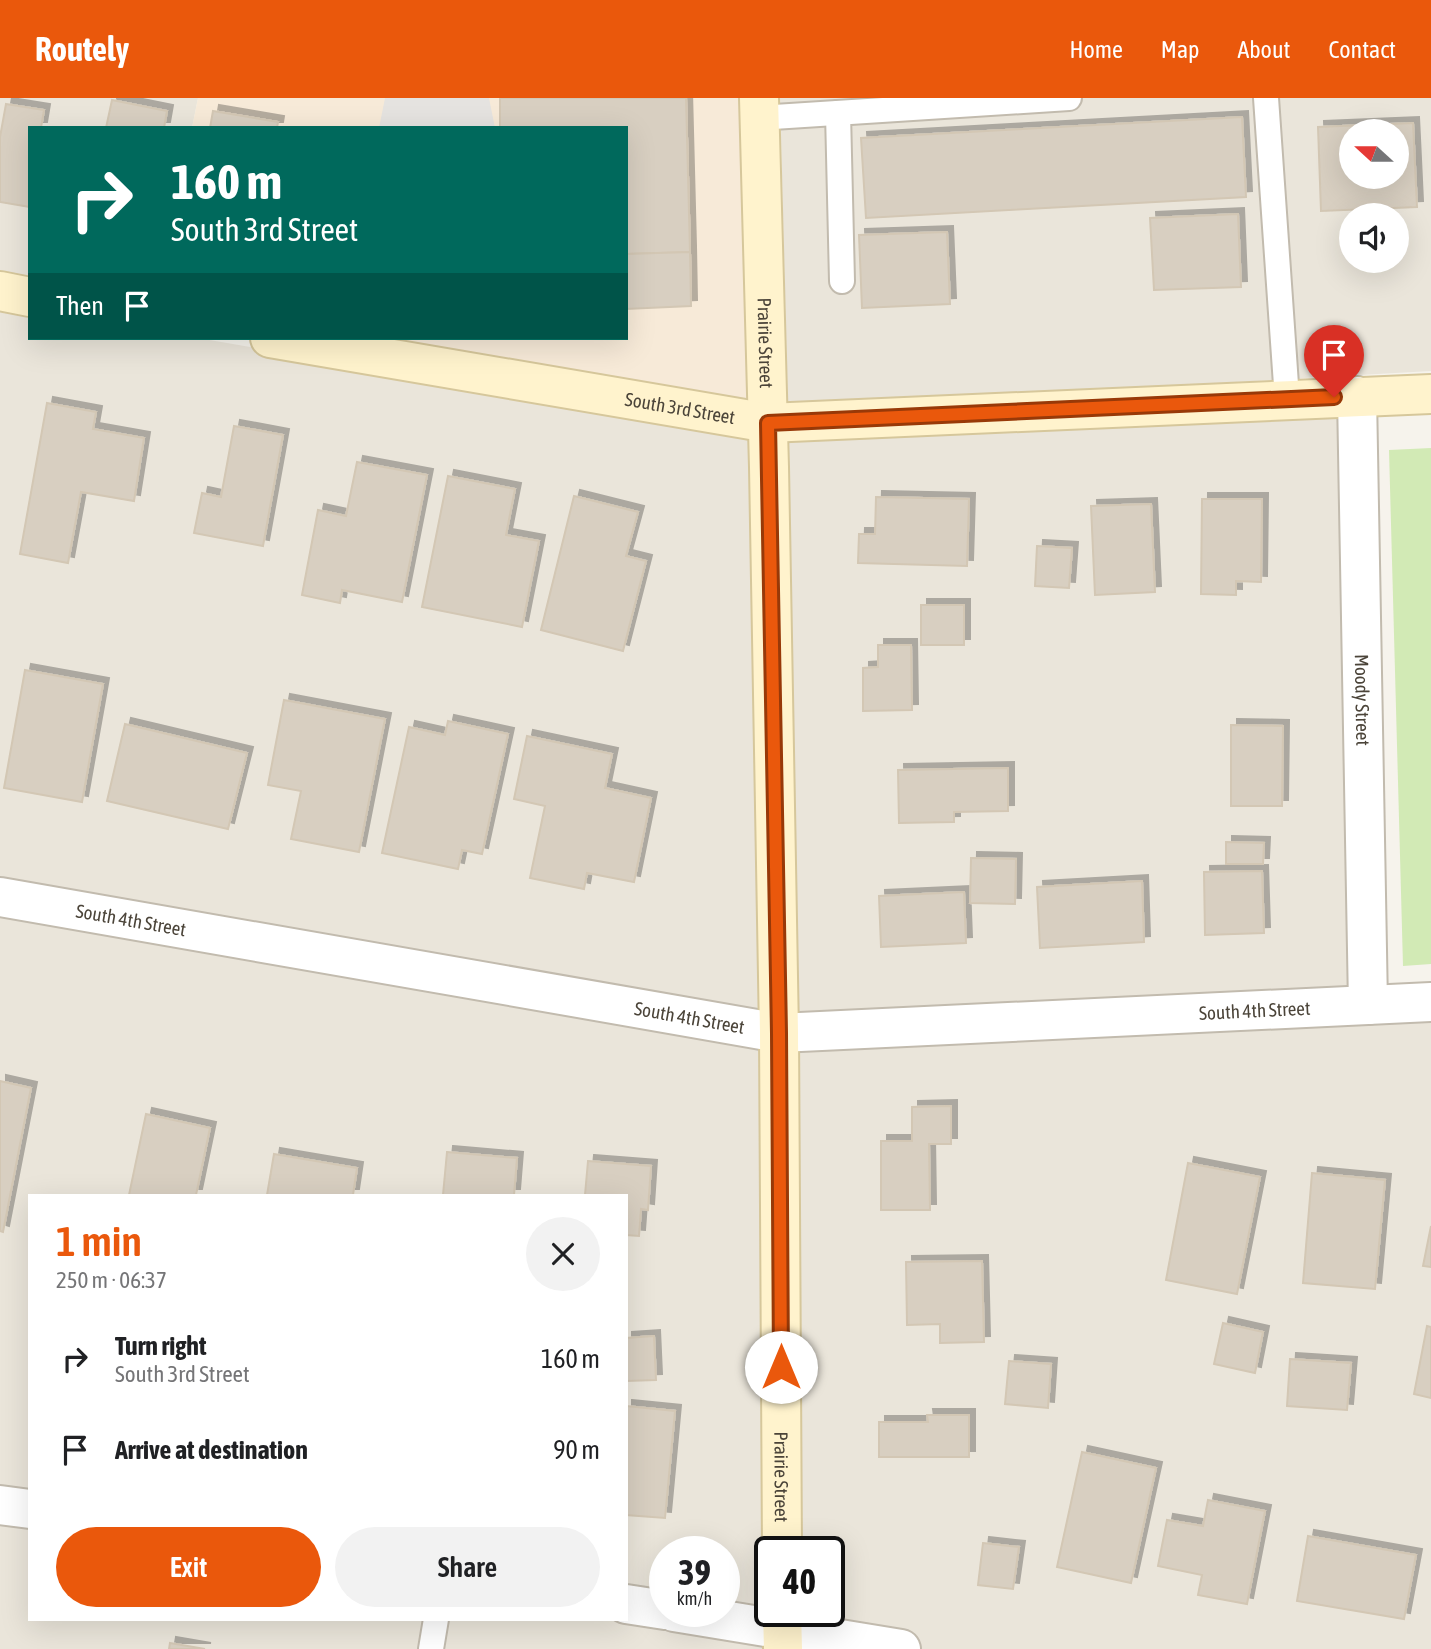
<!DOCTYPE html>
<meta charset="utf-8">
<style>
:root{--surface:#fff;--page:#f2f2f2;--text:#202124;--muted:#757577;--accent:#ea580c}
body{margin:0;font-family:"Asap Condensed",sans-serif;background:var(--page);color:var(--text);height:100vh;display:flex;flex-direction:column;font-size:26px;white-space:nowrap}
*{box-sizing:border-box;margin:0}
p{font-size:23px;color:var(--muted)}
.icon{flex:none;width:38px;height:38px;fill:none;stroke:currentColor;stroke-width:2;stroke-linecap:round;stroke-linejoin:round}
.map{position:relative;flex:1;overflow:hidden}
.sheet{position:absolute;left:28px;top:1096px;width:600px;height:427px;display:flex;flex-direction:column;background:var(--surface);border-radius:0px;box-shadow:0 7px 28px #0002}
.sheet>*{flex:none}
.guide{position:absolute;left:28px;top:28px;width:600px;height:214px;border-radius:0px;box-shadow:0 7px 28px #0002;background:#00695c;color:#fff;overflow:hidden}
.needle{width:46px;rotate:291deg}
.fabs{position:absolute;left:1339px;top:21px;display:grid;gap:14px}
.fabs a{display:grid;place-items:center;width:70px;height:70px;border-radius:50%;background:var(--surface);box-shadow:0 7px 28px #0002;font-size:35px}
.speed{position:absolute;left:649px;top:1438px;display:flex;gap:14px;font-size:35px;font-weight:700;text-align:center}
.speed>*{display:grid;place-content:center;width:91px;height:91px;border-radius:50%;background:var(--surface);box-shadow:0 7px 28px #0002;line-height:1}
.speed small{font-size:18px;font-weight:400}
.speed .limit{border:4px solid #111;border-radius:10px;background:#fff;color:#111}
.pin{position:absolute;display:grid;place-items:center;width:60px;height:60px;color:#fff;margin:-72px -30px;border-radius:50% 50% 50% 0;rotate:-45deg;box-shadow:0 0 7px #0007}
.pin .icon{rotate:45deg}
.me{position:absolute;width:77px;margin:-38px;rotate:0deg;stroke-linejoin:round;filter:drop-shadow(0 0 5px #0008)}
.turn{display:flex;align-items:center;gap:24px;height:147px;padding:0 28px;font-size:32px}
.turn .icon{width:91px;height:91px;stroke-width:2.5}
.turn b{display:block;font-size:49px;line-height:60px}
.then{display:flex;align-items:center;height:66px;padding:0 28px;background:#0003;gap:14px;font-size:26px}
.round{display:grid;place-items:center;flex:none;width:74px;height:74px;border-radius:37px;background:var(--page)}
.summary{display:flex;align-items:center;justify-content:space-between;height:119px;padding:0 28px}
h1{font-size:42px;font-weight:600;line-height:52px;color:var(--accent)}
.action{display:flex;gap:14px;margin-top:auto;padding:14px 28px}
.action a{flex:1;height:80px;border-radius:42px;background:var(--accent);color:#fff;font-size:28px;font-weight:600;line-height:80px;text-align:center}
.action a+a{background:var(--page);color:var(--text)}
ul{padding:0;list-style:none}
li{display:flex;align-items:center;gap:21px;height:91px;padding:0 28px}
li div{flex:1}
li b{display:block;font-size:26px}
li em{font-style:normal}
header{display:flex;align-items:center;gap:42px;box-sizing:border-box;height:98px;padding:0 35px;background:var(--accent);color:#fff}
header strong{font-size:33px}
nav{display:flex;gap:38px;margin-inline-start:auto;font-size:24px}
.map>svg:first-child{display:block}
.residential{fill:#eae5da;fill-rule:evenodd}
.commercial{fill:#f7ead8}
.green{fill:#d2eab5}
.parking{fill:#e5e3e0}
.building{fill:#d8cfc1;stroke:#d3c7b4;stroke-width:2;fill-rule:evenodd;filter:url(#shadow)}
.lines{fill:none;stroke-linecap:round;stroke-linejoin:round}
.lane-casing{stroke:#c2bbae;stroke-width:28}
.street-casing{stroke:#c2bbae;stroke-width:42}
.secondary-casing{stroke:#d6c79b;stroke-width:42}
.lane{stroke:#fff;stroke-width:24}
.street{stroke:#fff;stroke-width:38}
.secondary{stroke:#fff3cd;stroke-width:38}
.route-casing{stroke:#983908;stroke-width:18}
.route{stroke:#ea580c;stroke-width:12}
.labels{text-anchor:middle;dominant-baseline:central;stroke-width:6;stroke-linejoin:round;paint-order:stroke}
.street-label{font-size:19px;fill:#4b4439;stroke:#fff}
</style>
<header>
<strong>Routely</strong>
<nav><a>Home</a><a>Map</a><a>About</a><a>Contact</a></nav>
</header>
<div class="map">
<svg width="1431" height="1551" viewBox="0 0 1431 1551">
<defs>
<filter id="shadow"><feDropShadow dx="6" dy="-6" stdDeviation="0" flood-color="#0004"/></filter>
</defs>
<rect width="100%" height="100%" fill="#f6f3ec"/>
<g class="residential">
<polygon points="0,0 198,0 192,30 30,30 30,189 0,184"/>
<path d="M780,0H1431V273L788,309ZM1351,33H1396V79H1351ZM1351,117H1396V163H1351Z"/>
<path d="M0,205L30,210V240H198L756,337L771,1551H0ZM30,1097H626V1521H30ZM665,1454H724V1514H665Z"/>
<polygon points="1344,314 1355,895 795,921 780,337"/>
<polygon points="1431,916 1431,1551 799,1551 799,1514 830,1514 830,1454 798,1454 790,949"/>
</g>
<polygon class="commercial" points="198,0 744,0 752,311 339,240 626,240 626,30 192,30"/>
<polygon class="green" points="1431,350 1431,866 1403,868 1389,352"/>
<polygon class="parking" points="385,0 489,0 495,30 379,30"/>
<g class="building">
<polygon points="500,0 686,0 690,154 626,156 626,30 500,30"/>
<polygon points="112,2 167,13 164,30 106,30"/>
<polygon points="6,6 44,12 41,30 30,30 30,109 0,104 0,39"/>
<polygon points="213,13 278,24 277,30 210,30"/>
<polygon points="1242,19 1246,99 866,120 861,40"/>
<path d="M1413,25L1417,109L1321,113L1318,29ZM1351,33H1396V79H1351Z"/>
<polygon points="1238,116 1241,189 1154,192 1150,120"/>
<polygon points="947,134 950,206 862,210 859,137"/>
<polygon points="690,154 691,208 626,211 626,156"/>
<polygon points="47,305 96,314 93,331 144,340 134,403 81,394 68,465 20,456"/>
<polygon points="234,328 283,337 263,448 194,435 202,395 221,399"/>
<polygon points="357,364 427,377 402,504 342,492 340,505 302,497 318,412 346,418"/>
<polygon points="448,378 515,391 506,437 539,443 522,529 422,509"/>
<polygon points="574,398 638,414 626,458 646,463 623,553 541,532"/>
<polygon points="876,399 969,401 967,468 858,465 859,436 875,436"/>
<polygon points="1202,401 1262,401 1261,484 1236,483 1236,497 1201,496"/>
<polygon points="1151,406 1155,494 1095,497 1091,408"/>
<polygon points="1037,448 1072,450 1069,490 1035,488"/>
<rect x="921" y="507" width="43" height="40"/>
<polygon points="878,547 911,547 912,612 863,613 863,570 878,569"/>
<polygon points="25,572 103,586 82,704 4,690"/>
<polygon points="284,602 385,621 359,754 291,741 301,693 268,687"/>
<polygon points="448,623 508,636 482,756 462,752 458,771 382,755 409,629 445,637"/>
<polygon points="125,626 247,655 228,731 107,703"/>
<polygon points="1231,627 1283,628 1282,708 1231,708"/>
<polygon points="527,638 612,656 605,690 651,700 634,784 587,775 584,791 530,780 545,708 514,701"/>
<polygon points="1008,670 1008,713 954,714 954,724 899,725 898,672"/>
<polygon points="1226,744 1264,745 1263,766 1226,766"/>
<polygon points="971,760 1016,761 1015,806 970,805"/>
<polygon points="1262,773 1264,835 1205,837 1204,774"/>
<polygon points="1142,783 1144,844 1040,850 1037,789"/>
<polygon points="964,794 966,845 881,849 879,798"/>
<polygon points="0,983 31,990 3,1134 0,1133"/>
<polygon points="951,1008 951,1046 929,1046 930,1112 881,1112 881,1043 912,1043 912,1009"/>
<polygon points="146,1016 210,1030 196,1097 129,1097"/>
<polygon points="447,1054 517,1060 514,1097 443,1097"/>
<polygon points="274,1056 357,1070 353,1097 267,1097"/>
<polygon points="588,1063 651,1068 648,1112 641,1111 639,1138 626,1137 626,1097 585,1097"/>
<polygon points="1188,1065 1260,1079 1237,1196 1166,1182"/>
<polygon points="1312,1075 1385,1082 1375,1191 1303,1185"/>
<polygon points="1431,1128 1431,1169 1423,1168"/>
<polygon points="982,1163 984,1244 940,1245 940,1226 907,1227 906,1164"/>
<polygon points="1223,1225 1263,1234 1255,1275 1214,1266"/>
<polygon points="1427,1228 1431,1229 1431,1300 1414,1296"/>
<polygon points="654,1238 656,1282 626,1283 626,1240"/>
<polygon points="1290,1261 1351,1265 1347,1312 1287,1308"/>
<polygon points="1009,1263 1051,1266 1048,1310 1005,1306"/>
<polygon points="626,1308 675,1313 665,1420 626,1417"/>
<polygon points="927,1317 969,1317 969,1359 879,1359 879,1324 928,1324"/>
<polygon points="1082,1354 1156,1370 1131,1485 1057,1469"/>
<polygon points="1208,1402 1265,1413 1247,1506 1198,1497 1202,1477 1158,1468 1167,1422 1203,1428"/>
<polygon points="1308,1438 1416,1457 1404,1521 1297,1503"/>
<polygon points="983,1445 1019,1449 1013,1491 978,1487"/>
<polygon points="170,1545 205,1551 169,1551"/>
</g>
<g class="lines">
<g class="lane-casing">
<g id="lane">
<polyline points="1266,0 1287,301"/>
<polyline points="838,15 842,183"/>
<polyline points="759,20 1069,0"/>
<polyline points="431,1551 436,1521"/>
</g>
</g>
<g class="street-casing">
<g id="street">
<path id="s1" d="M1357,298L1368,907"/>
<path id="s2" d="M0,799L779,935L1431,904"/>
<polyline points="0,1407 30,1411"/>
<polyline points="626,1506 665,1512"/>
<polyline points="674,1514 901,1551"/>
</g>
</g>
<g class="secondary-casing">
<g id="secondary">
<path id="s3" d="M759,0L769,369L779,935L782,1454"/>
<polyline points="0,193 30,199"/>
<path id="s4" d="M270,240L768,325L1431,296"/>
<polyline points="782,1514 783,1551"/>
</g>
</g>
<use href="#lane" class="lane"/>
<use href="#street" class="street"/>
<use href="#secondary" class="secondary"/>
</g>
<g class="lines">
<g class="route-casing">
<polyline id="route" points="781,1269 779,935 768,325 1334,299"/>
</g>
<use href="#route" class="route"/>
</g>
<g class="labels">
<g class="street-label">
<text stroke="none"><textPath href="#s3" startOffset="245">Prairie Street</textPath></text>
<text stroke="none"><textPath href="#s4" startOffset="416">South 3rd Street</textPath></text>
<text stroke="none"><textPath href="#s1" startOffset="304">Moody Street</textPath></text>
<text stroke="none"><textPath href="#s2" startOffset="133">South 4th Street</textPath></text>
<text stroke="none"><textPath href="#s2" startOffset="1267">South 4th Street</textPath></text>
<text stroke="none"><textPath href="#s2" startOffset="700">South 4th Street</textPath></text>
<text stroke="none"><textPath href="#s3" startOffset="1379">Prairie Street</textPath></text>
</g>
</g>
</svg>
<div class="fabs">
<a><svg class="needle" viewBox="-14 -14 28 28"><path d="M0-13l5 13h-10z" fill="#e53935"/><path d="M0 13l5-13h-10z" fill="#757577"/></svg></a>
<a><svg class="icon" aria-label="sound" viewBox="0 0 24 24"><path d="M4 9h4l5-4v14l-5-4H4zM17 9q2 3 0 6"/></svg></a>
</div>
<div class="speed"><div>39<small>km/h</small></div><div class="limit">40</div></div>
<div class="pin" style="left:1334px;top:299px;background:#d93025"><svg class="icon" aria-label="arrive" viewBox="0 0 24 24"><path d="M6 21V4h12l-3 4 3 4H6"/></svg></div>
<svg class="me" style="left:781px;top:1269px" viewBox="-20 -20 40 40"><circle r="19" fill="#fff"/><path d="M0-13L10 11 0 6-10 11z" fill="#ea580c"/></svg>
<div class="guide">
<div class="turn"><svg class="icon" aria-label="right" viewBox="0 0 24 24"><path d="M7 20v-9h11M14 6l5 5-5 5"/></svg><div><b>160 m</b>South 3rd Street</div></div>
<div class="then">Then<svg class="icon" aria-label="arrive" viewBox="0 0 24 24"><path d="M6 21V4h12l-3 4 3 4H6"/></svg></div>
</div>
<section class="sheet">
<div class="summary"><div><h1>1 min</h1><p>250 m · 06:37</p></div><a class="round"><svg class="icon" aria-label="close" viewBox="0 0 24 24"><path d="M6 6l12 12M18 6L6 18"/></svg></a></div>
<ul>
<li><svg class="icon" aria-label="right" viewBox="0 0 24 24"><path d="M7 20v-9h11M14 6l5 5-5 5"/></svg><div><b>Turn right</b><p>South 3rd Street</p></div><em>160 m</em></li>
<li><svg class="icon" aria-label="arrive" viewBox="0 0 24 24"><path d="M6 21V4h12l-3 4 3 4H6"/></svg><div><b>Arrive at destination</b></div><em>90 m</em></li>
</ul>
<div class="action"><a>Exit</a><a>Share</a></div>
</section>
</div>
